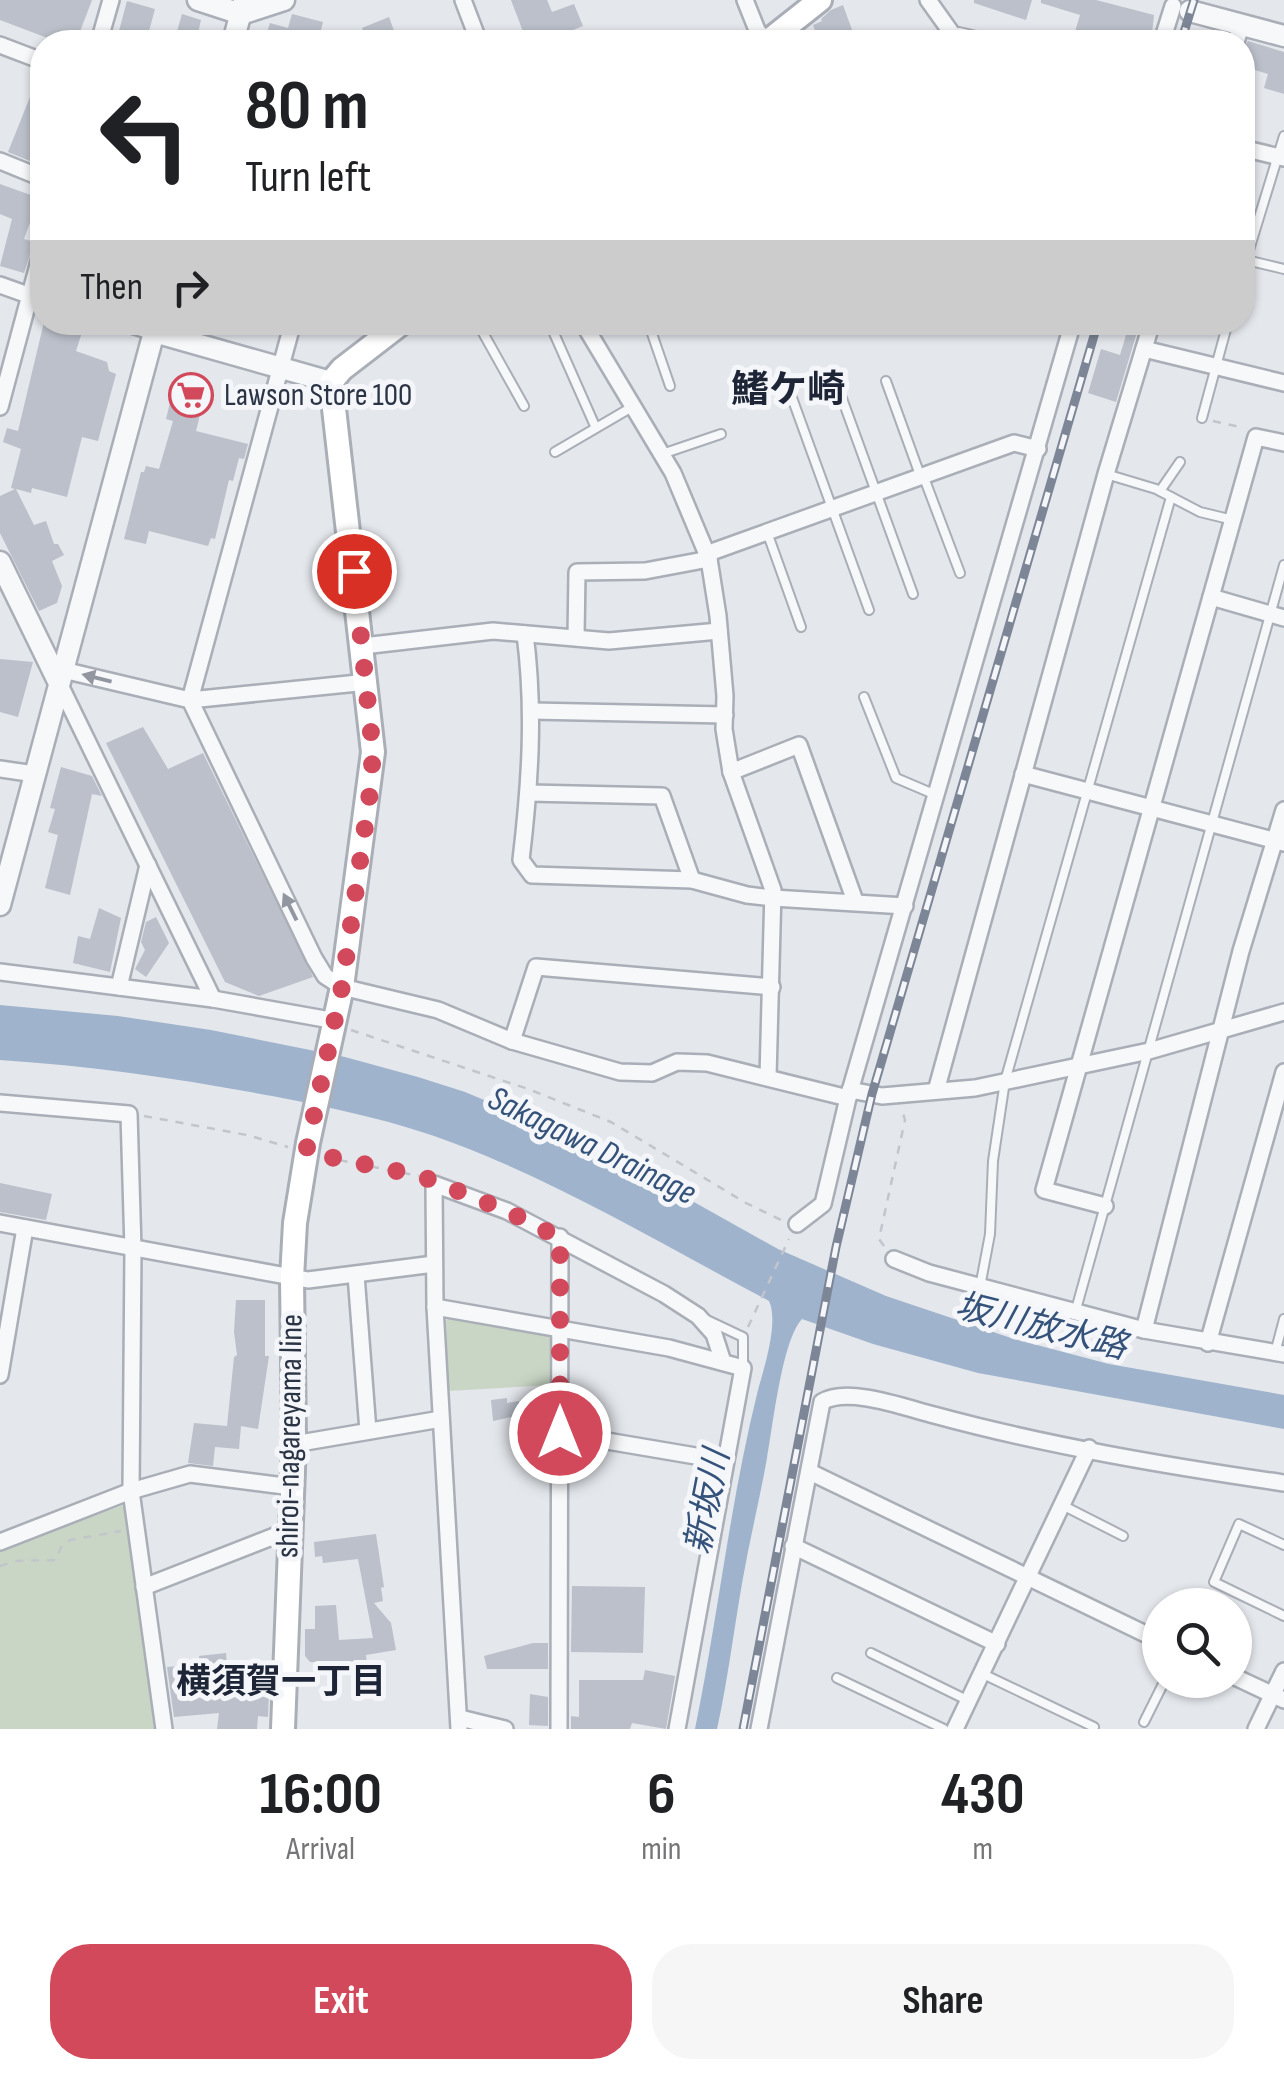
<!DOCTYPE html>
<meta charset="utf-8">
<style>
:root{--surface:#fff;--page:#f6f6f6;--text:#202124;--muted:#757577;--accent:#d1495b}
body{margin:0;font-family:"Sofia Sans Condensed","Noto Sans JP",sans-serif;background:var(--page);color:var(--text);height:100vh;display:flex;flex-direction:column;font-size:38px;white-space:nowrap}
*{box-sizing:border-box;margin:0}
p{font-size:32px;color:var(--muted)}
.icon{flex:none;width:55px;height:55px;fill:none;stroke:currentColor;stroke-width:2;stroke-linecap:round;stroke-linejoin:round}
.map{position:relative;height:1729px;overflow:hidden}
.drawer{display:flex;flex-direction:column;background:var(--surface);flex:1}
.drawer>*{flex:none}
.guide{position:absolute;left:30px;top:30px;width:1225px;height:305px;border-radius:40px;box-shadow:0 2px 8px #0004;background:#fff;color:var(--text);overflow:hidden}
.tools{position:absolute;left:1142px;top:1588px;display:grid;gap:20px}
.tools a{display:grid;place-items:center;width:110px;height:110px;border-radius:50%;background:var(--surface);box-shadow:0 2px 8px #0004;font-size:50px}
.pin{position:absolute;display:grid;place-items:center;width:85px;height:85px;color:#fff;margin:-42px;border:5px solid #fff;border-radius:50%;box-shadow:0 2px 10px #0007}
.me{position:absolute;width:110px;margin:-55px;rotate:0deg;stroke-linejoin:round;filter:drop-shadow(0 0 8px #0008)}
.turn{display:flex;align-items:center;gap:35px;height:210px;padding:0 50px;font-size:45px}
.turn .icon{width:130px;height:130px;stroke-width:2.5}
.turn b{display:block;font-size:70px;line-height:85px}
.then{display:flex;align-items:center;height:95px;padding:0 50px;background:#0003;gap:20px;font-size:38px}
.eta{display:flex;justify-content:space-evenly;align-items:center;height:170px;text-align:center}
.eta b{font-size:60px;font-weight:700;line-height:70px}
.action{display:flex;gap:20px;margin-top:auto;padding:20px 50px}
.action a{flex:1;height:115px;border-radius:40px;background:var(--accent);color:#fff;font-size:40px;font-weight:700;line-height:115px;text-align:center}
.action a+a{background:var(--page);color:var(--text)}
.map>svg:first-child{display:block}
.green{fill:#c9d6c5}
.water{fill:#9fb4cc}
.building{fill:#bbc0ca}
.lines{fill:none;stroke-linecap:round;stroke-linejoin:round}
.service-casing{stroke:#a9aeb7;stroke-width:12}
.minor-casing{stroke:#a9aeb7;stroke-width:20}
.tertiary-casing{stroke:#a9aeb7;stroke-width:25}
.secondary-casing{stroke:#a9aeb7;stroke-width:28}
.path{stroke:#c2c5cb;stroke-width:2.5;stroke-dasharray:8 8;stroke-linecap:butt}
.service{stroke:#f7f8fa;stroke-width:8}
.minor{stroke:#f7f8fa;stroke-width:15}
.tertiary{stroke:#f7f8fa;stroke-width:20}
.secondary{stroke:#fff;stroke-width:22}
.rail-casing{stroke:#7d8696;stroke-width:9}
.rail{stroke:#f4f6f9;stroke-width:5;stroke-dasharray:15;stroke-linecap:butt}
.oneway{fill:#9196a0}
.route{stroke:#d1495b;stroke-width:18;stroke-dasharray:0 32.4}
.labels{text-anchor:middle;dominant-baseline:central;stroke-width:10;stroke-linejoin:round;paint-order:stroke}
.poi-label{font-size:32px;fill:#2b3445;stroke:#f4f6f9;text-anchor:start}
.street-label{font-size:32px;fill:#2b3445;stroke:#f4f6f9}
.water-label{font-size:35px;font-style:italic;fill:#34527a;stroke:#f4f6f9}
.neighbourhood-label{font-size:35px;font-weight:bold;fill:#1d2536;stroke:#f4f6f9}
.quarter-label{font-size:38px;font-weight:bold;fill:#1d2536;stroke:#f4f6f9}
</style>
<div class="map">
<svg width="1284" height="1729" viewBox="0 0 1284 1729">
<rect width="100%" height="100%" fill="#e4e7ec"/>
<g class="green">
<polygon points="453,1317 548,1334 552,1339 551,1385 448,1391 446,1320"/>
<polygon points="124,1505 159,1729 0,1729 0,1550"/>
</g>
<path class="water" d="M0,1005L118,1016L211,1030L345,1057L418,1077L465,1092L594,1146L778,1249L886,1296L1014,1339L1109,1364L1284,1395V1429L978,1373L873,1344L802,1319C782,1340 773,1426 767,1458C760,1498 750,1538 743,1578C734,1628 728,1679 717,1729H695C718,1617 730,1502 758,1390C764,1368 779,1322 769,1301C665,1246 566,1186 456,1144C396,1121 334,1108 272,1096C181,1079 92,1066 0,1060Z"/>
<g class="building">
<polygon points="0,0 92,0 76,42 58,42 0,20"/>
<polygon points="511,0 547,0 552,12 574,4 583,26 558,36 561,42 527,42"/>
<polygon points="974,0 1032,0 1026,20 974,3"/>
<polygon points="1041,0 1096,0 1154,15 1151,42 1072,42 1080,15 1041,3"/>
<polygon points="127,1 155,9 146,42 116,42"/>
<polygon points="843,5 855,38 843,42 819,42 813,25 822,21 821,19 831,10"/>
<polygon points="182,14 201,20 196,42 174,42"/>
<polygon points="292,14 323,22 318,42 264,42 270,23 288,28"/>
<polygon points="389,17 397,39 367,42 362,28"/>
<polygon points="1248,41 1284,52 1284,94 1264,88 1268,74 1242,66 1242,51"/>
<polygon points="40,72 42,152 37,164 8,152"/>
<polygon points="0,184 39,198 24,239 34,242 24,273 0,266 12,219 0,214"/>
<polygon points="44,322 71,322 81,326 79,331 82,332 76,351 107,362 109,371 116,374 98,441 82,437 67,497 32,488 31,493 16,489 34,525 46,521 54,544 58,544 64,555 52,561 62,586 57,603 39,611 0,533 0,496 15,489 11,488 21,449 3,442 7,428 18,431"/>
<polygon points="1130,322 1140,322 1116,402 1088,393 1101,349 1120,355"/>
<polygon points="176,378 207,387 196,431 248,444 244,459 239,458 233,481 229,480 215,539 211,538 208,546 149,531 146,544 124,539 141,472 144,472 146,466 159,469 173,421 166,419"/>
<polygon points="0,659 33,662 18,717 0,712"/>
<polygon points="143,727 168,769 203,753 313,977 259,996 225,982 106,743"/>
<polygon points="61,767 92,776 102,796 92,794 70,895 45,888 58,835 48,832 55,809 50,808"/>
<polygon points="99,908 121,918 110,972 73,963 78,936 90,939"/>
<polygon points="156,917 169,943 146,977 135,969 145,950 141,942 146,922"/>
<polygon points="0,1183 52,1194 46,1220 0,1212"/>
<polygon points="236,1300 265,1300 265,1356 269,1356 258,1429 241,1426 239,1449 215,1447 213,1466 188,1463 194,1423 227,1426 234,1357 237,1355 234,1332"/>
<polygon points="507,1398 507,1403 519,1401 520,1415 493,1421 491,1400"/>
<polygon points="376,1534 384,1587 381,1588 383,1601 374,1603 391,1623 396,1650 366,1655 367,1664 310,1662 305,1656 305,1629 315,1629 315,1606 336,1605 339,1640 373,1638 358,1559 323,1563 322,1556 315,1557 314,1542"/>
<polygon points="572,1586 645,1587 643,1653 571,1652"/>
<polygon points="533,1643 548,1643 548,1669 487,1669 484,1656"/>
<polygon points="226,1653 227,1666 270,1668 268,1717 258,1716 257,1729 217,1729 219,1713 174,1717 167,1667 200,1664 199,1656"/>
<polygon points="645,1670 675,1676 666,1729 632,1723 630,1729 571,1729 571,1716 579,1717 579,1680 643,1680"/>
<polygon points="530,1694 548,1697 548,1726 529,1725"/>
</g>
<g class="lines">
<g class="service-casing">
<g id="service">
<polyline points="953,35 959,32 1003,42"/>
<polyline points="1242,259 1284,269"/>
<polyline points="1242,273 1284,136"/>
<polyline points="477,322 524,406"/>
<polyline points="549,322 595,426"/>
<polyline points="648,322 670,386"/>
<polyline points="835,379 913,594"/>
<polyline points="886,381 920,475"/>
<polyline points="791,395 869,610"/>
<polyline points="1202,418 1228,322"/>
<polyline points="555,452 632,407"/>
<polyline points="662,454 721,434"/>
<polyline points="1106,474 1156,489 1200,512 1233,520"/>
<polyline points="923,475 960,573"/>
<polyline points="1160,491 1180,462"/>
<polyline points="767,532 801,627"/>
<polyline points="864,697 896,778 936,795"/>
<polyline points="980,1287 990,1234 993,1161 1005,1081 1171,497"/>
<polyline points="1075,1313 1284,565"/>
<polyline points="707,1320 743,1337 743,1368"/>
<polyline points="1275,1353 1284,1319"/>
<polyline points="1064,1506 1123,1536"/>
<polyline points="1284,1545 1239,1524 1214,1582 1284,1616"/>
<polyline points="871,1653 969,1701"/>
<polyline points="983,1674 1094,1727"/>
<polyline points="837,1678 944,1729"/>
<polyline points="1144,1722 1165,1680"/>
</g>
</g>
<g class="minor-casing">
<g id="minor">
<polyline points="463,0 479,42"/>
<polyline points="745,0 757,30 766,42"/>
<polyline points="928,0 958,42"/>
<polyline points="1162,41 1173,6"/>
<polyline points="99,42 111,0"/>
<polyline points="1236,42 1241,26"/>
<polyline points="0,45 42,61"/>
<polyline points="1242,148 1284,158"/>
<polyline points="0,161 42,178"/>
<polyline points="0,285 42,300"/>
<polyline points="121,322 154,332"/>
<polyline points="293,322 190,700 368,682"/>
<polyline points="588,322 586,328 673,473 709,559 718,616 725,696 724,729 731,772 773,890 768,1077"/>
<polyline points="1144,349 1284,383"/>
<polyline points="0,407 42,250"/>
<polyline points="706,554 1014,443 1038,449"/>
<polyline points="1211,597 1284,618"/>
<path d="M525,634C535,711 530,784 521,860L532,875L692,880L747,895L773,898L905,906"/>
<polyline points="576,637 577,572 645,571 709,559"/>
<polyline points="363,646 493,631 609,641 719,631"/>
<polyline points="63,670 190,700 314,958 325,976 342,987 438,1010 512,1041 620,1072 652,1073 677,1062 707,1063 848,1098"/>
<polyline points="59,683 213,999"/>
<polyline points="532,711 725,715"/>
<polyline points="0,769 35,774"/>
<polyline points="731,772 799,745 855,901"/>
<polyline points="1023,774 1284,843"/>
<polyline points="529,793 662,796 692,880"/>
<polyline points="0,972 213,999 336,1021"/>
<polyline points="119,987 148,865"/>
<polyline points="512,1041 536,967 772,987"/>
<polyline points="850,1090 882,1096 975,1088 1149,1051 1284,1012"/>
<polyline points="936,1091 1106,474 1152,322"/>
<polyline points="0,1103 129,1114 133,1249 131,1491 164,1729"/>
<polyline points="1105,1206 1044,1190 1256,437 1284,443"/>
<polyline points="0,1223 308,1280 434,1264"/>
<polyline points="797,1224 823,1204 848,1098 1073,322"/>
<polyline points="894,1259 929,1273 1144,1330 1284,1354"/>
<polyline points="356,1275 368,1431"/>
<polyline points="435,1307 669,1348 743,1368 677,1729"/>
<polyline points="1144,1330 1241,951 1284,810"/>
<polyline points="1208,1343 1284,1072"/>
<polyline points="0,1375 25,1228"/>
<polyline points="560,1433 725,1461"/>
<polyline points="294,1444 441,1419"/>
<polyline points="810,1472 1160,1641"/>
<polyline points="0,1542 131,1491 190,1474 292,1487"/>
<polyline points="793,1546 997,1644"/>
<polyline points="144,1587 290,1530"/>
<polyline points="1235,1677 1284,1700"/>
<polyline points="460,1718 505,1729"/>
<polyline points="459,1729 435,1307 434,1184 507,1211 664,1294 698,1316 714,1334 723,1362"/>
<polyline points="559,1729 560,1237"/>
<path d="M759,1729L822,1402C848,1386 906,1408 934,1415C1048,1446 1167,1466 1284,1483"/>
<polyline points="955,1729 1089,1448"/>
<polyline points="1256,1729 1284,1671"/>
</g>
</g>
<g class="tertiary-casing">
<g id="tertiary">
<polyline points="198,0 241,14 284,0"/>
<polyline points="1190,11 1284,36"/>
<polyline points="233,42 244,1"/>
<polyline points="157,323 154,332 331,382"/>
<polyline points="0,562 59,683"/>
<polyline points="0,905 154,332"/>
</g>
</g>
<g class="secondary-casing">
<g id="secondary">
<polyline points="767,42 820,0"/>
<polyline points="283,1729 294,1444 292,1278 295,1223 308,1143 342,987 373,752 331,382 342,369 403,322"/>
</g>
</g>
<g class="path">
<polyline points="1213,421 1244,428"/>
<polyline points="351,1030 528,1089 611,1122 746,1203 781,1220"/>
<polyline points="144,1116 247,1135 288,1147"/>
<polyline points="324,1157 419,1176"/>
<polyline points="884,1246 879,1239 905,1120 902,1110"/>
<polyline points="748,1327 789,1239"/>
<polyline points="0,1566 15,1561 56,1560 62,1545 70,1540 121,1531"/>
</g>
<use href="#service" class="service"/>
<use href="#minor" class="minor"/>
<use href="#tertiary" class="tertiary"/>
<use href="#secondary" class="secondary"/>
<g class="rail-casing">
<g id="rail">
<polyline points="1181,42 1194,0"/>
<polyline points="743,1729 836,1247 872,1094 1098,322"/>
</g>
</g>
<use href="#rail" class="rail"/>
</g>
<defs><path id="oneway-solid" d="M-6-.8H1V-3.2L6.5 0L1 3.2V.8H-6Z" transform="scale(2.5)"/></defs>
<g class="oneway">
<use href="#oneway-solid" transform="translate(97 678) rotate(-166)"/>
<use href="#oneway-solid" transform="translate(290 907) rotate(-116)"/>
</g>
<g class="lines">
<polyline class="route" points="354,571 373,752 370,792 342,987 306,1152 421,1176 507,1211 560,1238 560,1433"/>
</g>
<defs>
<g id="supermarket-ring" transform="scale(2.25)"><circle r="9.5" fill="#f4f6f9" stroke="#d1495b" stroke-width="1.5"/><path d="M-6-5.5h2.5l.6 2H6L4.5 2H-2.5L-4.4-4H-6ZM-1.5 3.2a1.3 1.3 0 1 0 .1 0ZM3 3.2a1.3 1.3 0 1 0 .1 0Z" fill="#d1495b"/></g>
</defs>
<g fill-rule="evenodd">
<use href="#supermarket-ring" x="191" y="395"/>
</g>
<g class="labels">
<g class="poi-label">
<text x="224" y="395">Lawson Store 100</text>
</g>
<g class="street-label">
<text transform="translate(290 1436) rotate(-89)">shiroi-nagareyama line</text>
</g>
<g class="water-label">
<text transform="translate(592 1146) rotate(26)">Sakagawa Drainage</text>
<text transform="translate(1041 1327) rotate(14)">坂川放水路</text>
<text transform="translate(708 1502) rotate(-79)">新坂川</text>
</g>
<g class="neighbourhood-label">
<text x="281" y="1682">横須賀一丁目</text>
</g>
<g class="quarter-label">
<text x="788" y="390">鰭ケ崎</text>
</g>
</g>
</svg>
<div class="tools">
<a><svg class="icon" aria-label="search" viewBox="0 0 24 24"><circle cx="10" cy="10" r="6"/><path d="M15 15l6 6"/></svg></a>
</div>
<div class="pin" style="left:354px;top:571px;background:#d93025"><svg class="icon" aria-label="arrive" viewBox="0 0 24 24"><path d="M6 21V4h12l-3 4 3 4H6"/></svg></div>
<svg class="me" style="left:560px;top:1433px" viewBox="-20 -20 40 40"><circle r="17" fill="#d1495b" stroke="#fff" stroke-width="3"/><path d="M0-11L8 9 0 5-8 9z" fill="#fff"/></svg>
<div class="guide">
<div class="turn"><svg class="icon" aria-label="left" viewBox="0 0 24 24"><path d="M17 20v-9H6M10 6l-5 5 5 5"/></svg><div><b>80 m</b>Turn left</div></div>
<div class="then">Then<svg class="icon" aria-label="right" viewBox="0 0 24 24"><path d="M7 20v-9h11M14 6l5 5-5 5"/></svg></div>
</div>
</div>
<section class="drawer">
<div class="eta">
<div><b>16:00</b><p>Arrival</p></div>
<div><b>6</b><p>min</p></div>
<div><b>430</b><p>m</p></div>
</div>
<div class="action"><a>Exit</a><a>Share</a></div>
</section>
